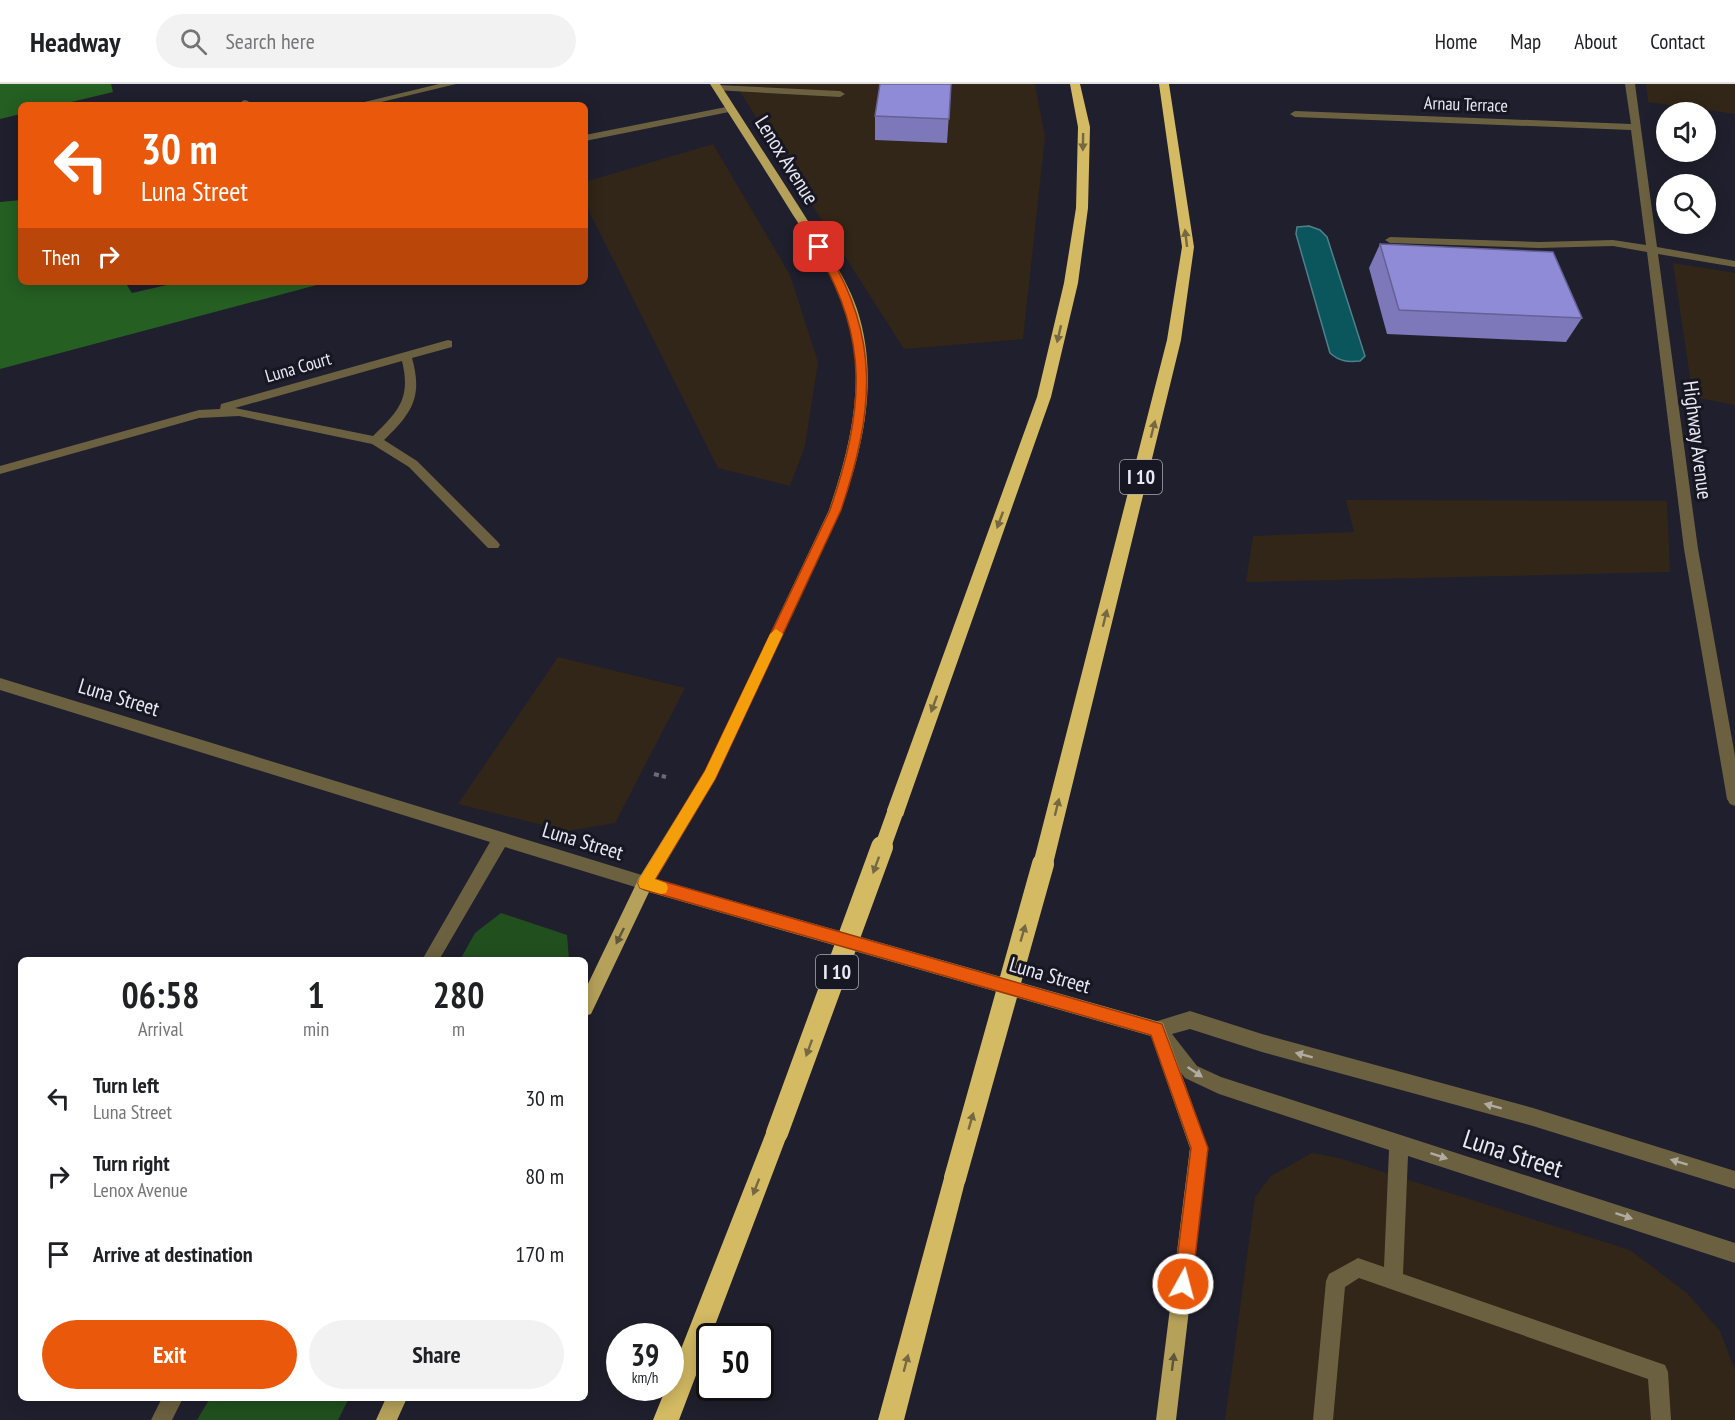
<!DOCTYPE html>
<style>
:root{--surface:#fff;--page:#f2f2f2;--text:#202124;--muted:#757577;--line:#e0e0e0;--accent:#ea580c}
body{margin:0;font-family:"PT Sans Narrow",sans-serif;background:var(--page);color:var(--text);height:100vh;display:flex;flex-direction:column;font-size:22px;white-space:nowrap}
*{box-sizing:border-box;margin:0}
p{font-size:20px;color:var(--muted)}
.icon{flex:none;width:33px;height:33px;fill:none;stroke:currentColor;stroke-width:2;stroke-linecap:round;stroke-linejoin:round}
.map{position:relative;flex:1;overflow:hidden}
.sheet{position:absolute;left:18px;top:873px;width:570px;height:444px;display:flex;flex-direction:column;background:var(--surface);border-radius:9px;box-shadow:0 3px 15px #0003}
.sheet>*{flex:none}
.guide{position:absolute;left:18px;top:18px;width:570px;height:183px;border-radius:9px;box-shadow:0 3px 15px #0003;background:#ea580c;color:#fff;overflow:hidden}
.fabs{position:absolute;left:1656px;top:18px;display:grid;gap:12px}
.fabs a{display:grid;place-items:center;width:60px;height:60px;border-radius:50%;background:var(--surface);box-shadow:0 3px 15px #0003;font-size:30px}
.speed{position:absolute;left:606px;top:1239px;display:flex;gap:12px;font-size:30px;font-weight:700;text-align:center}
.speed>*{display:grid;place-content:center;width:78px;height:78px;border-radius:50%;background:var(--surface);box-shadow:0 3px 15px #0003;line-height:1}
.speed small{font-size:15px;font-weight:400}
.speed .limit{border:3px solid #111;border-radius:9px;background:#fff;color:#111}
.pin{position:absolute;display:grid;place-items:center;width:51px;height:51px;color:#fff;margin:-26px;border-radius:12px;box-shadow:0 3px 9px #0006}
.me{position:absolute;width:66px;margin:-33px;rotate:7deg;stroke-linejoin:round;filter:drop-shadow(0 0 4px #0008)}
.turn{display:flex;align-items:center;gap:21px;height:126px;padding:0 24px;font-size:27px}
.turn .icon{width:78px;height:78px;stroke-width:2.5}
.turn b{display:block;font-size:42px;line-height:51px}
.then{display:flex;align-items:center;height:57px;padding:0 24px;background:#0003;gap:12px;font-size:22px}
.eta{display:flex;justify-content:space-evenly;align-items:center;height:102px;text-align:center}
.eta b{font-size:36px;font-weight:600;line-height:42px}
.primary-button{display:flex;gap:12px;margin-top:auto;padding:12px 24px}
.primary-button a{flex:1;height:69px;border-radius:36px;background:var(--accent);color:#fff;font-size:24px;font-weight:600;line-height:69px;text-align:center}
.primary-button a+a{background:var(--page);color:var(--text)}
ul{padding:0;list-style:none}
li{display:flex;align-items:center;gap:18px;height:78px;padding:0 24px}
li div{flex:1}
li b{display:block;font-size:22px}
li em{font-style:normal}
header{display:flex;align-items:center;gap:36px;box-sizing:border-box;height:84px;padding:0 30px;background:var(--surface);border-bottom:2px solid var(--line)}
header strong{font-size:28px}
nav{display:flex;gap:33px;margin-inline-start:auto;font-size:21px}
.search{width:420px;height:54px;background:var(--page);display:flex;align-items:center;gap:15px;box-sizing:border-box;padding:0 21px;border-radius:33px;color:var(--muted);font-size:22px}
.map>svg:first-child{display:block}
.commercial{fill:#312617}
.green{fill:#21501e}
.forest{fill:#255f22}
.water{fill:#0b555c;stroke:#4e8189;stroke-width:1.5}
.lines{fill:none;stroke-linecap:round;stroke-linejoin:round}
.path{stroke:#6b6b77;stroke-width:4;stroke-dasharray:5 3;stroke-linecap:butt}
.minor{fill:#6b6140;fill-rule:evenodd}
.major{fill:#b5a15a;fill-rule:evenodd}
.highway{fill:#d3ba63;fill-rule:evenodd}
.highway-bridge-far1{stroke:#d3ba63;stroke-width:16}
.highway-bridge{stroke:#d3ba63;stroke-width:22}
.wall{fill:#7c78b9}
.building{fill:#908bd7;stroke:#656196;stroke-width:1.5}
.oneway{fill:#756843}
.oneway2{fill:#5e553c}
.oneway3{fill:#b0aca2}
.route{fill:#ea580c;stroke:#983908;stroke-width:1.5}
.slow{fill:#f59e0b}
.labels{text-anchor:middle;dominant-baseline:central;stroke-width:6;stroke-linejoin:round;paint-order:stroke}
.far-street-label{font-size:18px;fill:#e9e9f2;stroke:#171623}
.shield{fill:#171623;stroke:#aaaab4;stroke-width:1.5}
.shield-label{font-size:20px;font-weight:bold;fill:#e9e9f2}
.street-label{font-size:21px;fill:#e9e9f2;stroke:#171623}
.near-street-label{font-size:26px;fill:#e9e9f2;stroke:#171623}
</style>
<header>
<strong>Headway</strong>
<div class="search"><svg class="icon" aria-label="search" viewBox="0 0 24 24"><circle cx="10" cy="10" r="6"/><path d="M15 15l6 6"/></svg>Search here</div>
<nav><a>Home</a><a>Map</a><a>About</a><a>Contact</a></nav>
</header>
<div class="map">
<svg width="1735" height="1336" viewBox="0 0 1735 1336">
<rect width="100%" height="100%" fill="#201f2d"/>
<g class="commercial">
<polygon points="735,0 1035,0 1045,53 1023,255 904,265"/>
<polygon points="1646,0 1735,0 1735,30 1648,18"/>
<polygon points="713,60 790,191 818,278 805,362 790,402 718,384 590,129 585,111 585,98"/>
<polygon points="1673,179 1735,189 1735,321 1693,313"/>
<polygon points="1346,416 1667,417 1670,488 1246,498 1253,452 1354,448"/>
<polygon points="558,573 685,604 615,739 567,747 458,720"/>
<polygon points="1312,1069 1339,1074 1630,1166 1687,1209 1720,1247 1735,1286 1735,1336 1225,1336 1255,1113 1271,1092"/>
</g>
<g class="green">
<polygon points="501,829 567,851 569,876 460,876 475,849"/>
<polygon points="210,1314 349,1314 338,1336 197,1336"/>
</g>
<g class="forest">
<polygon points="0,0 111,0 113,8 59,21 21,21 21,30 0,35"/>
<polygon points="21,116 21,198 125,198 132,209 180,198 328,198 0,285 0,118"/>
</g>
<path class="water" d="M1309,142L1320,146L1327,153L1365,272L1360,277C1348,278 1340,278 1330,269L1296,150L1297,143Z"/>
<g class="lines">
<polyline class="path" points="654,690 666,693"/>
<g class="minor">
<polygon points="439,0 456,0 369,21 352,21"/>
<polygon points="1625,0 1635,0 1657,163 1735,177 1735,183 1658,170 1698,465 1735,672 1735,722 1730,720 1727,715 1684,465 1647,168 1613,162 1539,164 1390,159 1385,156 1390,153 1539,158 1613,156 1646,161 1631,46 1295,33 1290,30 1295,27 1631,40"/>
<polygon points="718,1 840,7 845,10 840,13 715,6 713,4"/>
<polygon points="245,16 248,17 251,21 241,21 242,17"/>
<polygon points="731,22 734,23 734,27 585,57 585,51"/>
<path d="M448,256L452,257V263L412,274C423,313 412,329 384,356L417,377L498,458L500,461L498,464H488L409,383L372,360L239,332L199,334L0,390V382L199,326L220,325L221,320ZM402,277C411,314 399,327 373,352L235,324Z"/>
<polygon points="0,594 645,792 651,794 653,799 651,804 645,806 505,763 439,876 422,876 490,758 0,606"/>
<polygon points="1190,927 1262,950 1533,1024 1735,1087 1735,1105 1533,1042 1262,968 1190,945 1172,950 1197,982 1221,993 1735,1159 1735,1179 1408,1072 1403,1190 1665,1281 1668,1288 1671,1336 1651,1336 1648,1295 1359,1194 1345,1203 1333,1336 1313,1336 1326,1197 1329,1190 1358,1174 1384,1183 1389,1066 1219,1010 1185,994 1148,945 1151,939"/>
<polygon points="162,1314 183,1314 172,1336 151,1336"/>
</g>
<g class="major">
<path d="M710,0H720C747,42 774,84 801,126C821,158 845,190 857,225C879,292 864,362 841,426L715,696L656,795L1163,939L1208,1064L1176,1336H1156L1190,1064L1151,952L649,808L591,930L585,932V906L639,794L705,687L829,426C851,362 867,293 846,226C835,191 813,161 793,131C766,87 738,44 710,0Z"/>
<polygon points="386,1314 407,1314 397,1336 376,1336"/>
</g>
<g class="highway">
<polygon points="1070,0 1080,0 1090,43 1088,124 1078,199 1051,313 905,726 903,732 896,734 889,732 887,726 1037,313 1064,199 1076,124 1078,43"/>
<polygon points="1159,0 1169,0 1194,163 1181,256 1053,780 1050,786 1043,789 1036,786 1033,780 1167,256 1182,163"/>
<polygon points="777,1038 785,1041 788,1049 679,1336 653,1336 666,1304 670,1304 670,1293 769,1041"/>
<polygon points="955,1083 963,1086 966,1094 904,1336 878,1336 944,1094 947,1086"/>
</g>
<polyline class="highway-bridge-far1" points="882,765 896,726"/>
<g class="highway-bridge">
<polyline points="777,1049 882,763"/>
<polyline points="955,1094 1043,780"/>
</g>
</g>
<g class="wall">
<polygon points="951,0 947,59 875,56 875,32"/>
<polygon points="1380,160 1582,234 1566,258 1387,250 1369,184"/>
</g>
<g class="building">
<polygon points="880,0 951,0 949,35 875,32"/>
<polygon points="1380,160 1553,168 1582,234 1399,226"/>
</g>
<defs><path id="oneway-solid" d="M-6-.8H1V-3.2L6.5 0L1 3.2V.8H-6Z" transform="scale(1.5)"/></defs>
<g class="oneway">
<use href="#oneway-solid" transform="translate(1083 58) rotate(91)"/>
<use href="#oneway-solid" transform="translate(1186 154) rotate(-97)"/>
<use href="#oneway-solid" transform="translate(1059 250) rotate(103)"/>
<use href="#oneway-solid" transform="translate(1153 345) rotate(-76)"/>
<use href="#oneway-solid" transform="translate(1000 436) rotate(110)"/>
<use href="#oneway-solid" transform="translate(1105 534) rotate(-76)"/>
<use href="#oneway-solid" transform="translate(934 620) rotate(110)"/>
<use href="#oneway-solid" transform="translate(1057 723) rotate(-76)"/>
<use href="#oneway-solid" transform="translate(876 781) rotate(110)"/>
<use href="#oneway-solid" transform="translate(1023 849) rotate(-74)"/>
<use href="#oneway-solid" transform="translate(809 964) rotate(110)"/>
<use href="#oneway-solid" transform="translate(971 1037) rotate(-74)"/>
<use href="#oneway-solid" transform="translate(756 1103) rotate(111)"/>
<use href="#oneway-solid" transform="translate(906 1279) rotate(-75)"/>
</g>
<g class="oneway2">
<use href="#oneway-solid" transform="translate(620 852) rotate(116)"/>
<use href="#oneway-solid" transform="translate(1173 1278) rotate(-83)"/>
</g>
<g class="oneway3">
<use href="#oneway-solid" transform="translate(1304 971) rotate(-165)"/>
<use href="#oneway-solid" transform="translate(1195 988) rotate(34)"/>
<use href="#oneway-solid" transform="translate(1493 1022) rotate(-165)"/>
<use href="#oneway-solid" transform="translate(1439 1072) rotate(18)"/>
<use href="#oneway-solid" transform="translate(1679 1078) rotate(-163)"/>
<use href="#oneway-solid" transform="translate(1624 1132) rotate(18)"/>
</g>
<path class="route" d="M816,161H823C882,251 874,328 841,426L715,695L655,795L1162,940L1208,1064L1192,1200L1189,1206L1183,1209L1176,1206L1174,1200L1191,1064L1151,951L645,806L640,804L638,799L705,687L830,426C863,329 872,254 814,163Z"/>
<polygon class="slow" points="776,545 783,550 715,695 655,795 666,799 668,804 666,809 661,810 640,804 638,799 640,794 705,687 770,550"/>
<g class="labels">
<g class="far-street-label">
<text transform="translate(1466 20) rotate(2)">Arnau Terrace</text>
<text transform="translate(298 283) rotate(-16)">Luna Court</text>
</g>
<g class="shield">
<rect x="1120" y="376" width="42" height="34" rx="4.5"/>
<rect x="816" y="871" width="42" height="34" rx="4.5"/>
</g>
<g class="shield-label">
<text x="1141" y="393">I 10</text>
<text x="837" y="888">I 10</text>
</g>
<g class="street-label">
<text transform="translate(787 76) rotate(58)">Lenox Avenue</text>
<text transform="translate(1698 356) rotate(83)">Highway Avenue</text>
<text transform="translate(119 613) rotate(17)">Luna Street</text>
<text transform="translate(583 757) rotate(17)">Luna Street</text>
<text transform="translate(1050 891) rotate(16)">Luna Street</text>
</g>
<g class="near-street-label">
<text transform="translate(1513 1069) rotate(18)">Luna Street</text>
</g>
</g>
</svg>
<div class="fabs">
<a><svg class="icon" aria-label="sound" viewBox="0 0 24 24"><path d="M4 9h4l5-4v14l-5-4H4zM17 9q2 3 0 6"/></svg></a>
<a><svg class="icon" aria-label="search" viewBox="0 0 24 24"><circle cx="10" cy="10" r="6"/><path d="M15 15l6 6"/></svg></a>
</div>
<div class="speed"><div>39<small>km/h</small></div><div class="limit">50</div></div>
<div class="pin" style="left:819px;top:163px;background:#d93025"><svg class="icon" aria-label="arrive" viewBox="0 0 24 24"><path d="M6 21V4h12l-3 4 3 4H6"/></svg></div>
<svg class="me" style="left:1183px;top:1200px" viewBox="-20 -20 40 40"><circle r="17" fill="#ea580c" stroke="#fff" stroke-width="3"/><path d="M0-11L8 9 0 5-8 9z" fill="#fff"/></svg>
<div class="guide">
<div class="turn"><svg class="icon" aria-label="left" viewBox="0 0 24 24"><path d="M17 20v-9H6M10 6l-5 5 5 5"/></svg><div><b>30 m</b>Luna Street</div></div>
<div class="then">Then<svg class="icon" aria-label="right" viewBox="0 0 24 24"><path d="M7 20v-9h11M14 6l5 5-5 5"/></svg></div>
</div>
<section class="sheet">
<div class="eta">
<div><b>06:58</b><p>Arrival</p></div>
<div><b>1</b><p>min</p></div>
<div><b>280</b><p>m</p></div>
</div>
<ul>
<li><svg class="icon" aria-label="left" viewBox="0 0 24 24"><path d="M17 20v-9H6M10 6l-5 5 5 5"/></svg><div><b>Turn left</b><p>Luna Street</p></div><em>30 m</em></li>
<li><svg class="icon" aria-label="right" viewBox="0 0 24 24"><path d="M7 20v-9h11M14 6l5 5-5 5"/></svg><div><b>Turn right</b><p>Lenox Avenue</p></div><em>80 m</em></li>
<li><svg class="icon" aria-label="arrive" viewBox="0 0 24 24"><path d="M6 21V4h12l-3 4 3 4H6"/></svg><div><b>Arrive at destination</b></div><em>170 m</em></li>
</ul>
<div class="primary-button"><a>Exit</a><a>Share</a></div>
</section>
</div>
